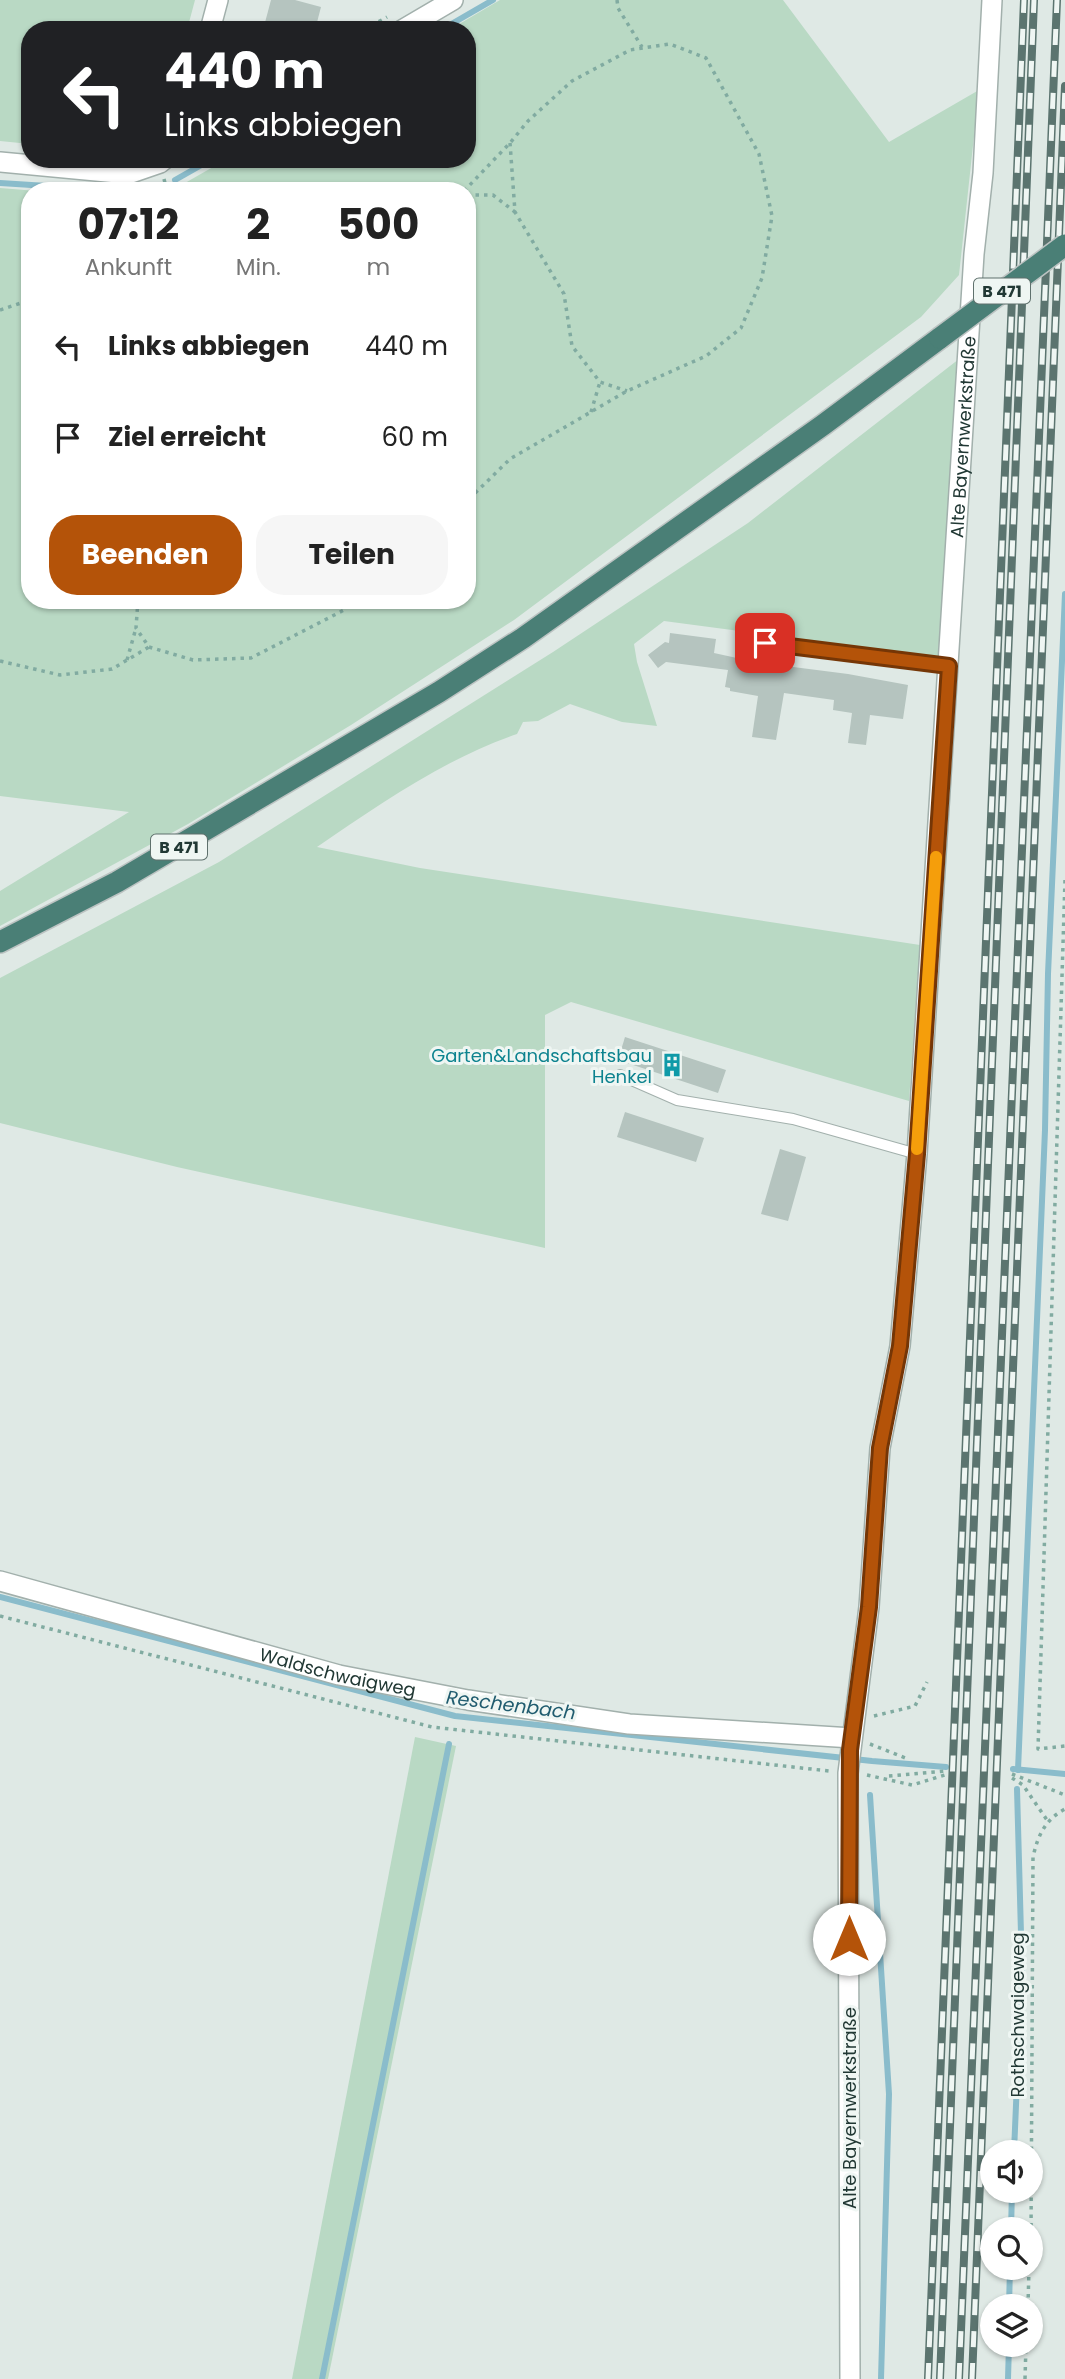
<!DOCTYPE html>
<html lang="de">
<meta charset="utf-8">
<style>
:root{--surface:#fff;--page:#f6f6f6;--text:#222;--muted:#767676;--accent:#b45309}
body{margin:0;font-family:Poppins,sans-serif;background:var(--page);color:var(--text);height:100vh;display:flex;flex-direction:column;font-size:26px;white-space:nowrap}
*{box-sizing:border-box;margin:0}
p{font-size:23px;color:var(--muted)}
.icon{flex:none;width:38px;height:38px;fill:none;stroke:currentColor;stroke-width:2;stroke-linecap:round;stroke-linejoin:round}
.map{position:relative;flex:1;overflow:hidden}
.drawer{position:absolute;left:21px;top:182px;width:455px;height:427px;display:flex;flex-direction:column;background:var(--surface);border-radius:28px;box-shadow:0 2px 5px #0004}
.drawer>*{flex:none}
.top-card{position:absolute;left:21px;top:21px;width:455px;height:147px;border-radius:28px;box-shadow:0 2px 5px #0004;background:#202124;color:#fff;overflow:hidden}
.buttons{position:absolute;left:980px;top:2140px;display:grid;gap:14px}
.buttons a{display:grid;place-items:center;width:63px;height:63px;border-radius:50%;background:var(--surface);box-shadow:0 2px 5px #0004;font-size:35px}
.pin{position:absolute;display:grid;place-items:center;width:60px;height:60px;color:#fff;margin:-30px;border-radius:14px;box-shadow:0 4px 10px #0006}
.me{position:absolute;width:77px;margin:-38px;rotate:0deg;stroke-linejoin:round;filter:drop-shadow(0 0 5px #0008)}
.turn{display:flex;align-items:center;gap:24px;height:147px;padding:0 28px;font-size:32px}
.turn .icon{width:91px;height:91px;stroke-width:2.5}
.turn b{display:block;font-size:49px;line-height:60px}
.eta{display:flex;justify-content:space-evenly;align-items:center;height:119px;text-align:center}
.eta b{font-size:42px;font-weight:700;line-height:49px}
.primary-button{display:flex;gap:14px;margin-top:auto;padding:14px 28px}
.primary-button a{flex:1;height:80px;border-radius:28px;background:var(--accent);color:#fff;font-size:28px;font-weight:700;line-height:80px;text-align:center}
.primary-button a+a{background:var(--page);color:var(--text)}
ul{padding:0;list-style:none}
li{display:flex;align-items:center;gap:21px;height:91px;padding:0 28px}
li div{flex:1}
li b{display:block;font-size:26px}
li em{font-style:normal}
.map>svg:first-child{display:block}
.green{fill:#b9d9c4}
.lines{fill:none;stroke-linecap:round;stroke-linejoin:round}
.stream{stroke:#8abccb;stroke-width:6}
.building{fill:#b5c4bf}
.service-casing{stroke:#a2b0ac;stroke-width:12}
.minor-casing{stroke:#a2b0ac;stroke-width:22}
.trunk-casing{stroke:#bcc3c2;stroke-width:24}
.path{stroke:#81aba1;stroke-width:3.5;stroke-dasharray:3.5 5;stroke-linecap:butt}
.service{stroke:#fff;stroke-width:10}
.minor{stroke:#fff;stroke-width:19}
.trunk{stroke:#4a7f76;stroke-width:21}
.rail-casing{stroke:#5b746f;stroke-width:8}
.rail{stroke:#eff6f3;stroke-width:5;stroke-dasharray:16;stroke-linecap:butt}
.trunk-bridge-casing{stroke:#bcc3c2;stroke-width:24;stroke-linecap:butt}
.trunk-bridge{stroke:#4a7f76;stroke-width:21}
.route-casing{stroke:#753606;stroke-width:18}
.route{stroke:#b45309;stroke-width:12}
.slow{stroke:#f59e0b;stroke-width:12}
.labels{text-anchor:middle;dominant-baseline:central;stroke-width:6;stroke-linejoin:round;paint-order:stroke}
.shield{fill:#eff6f3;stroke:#5f716d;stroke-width:2}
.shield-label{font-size:16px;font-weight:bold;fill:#213834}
.street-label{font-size:18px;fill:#213834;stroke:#eff6f3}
.culture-label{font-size:18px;fill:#0d838f;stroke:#eff6f3;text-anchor:end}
.water-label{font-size:19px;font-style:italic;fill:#205c6f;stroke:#eff6f3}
</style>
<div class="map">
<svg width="1065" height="2379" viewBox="0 0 1065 2379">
<rect width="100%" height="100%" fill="#dfe9e5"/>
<g class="green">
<polygon points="0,0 195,0 187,30 30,30 30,144 0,141"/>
<polygon points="500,0 783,0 889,142 979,90 959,275 921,317 514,620 351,725 188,824 0,926 0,891 129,812 0,796 0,188 37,191 30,191 30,600 467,600 467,191 165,191 185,183 227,159 467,159 467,30 449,30"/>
<path d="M959,359L938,657L664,621L634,644L637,662L657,726L622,722L570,704L538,721L523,722L517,734C444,759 380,804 317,847L420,868L920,945L909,1101L571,1002L545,1015V1248L177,1167L0,1123V978L219,862L553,652L748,523Z"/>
<polygon points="415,1737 456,1746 328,2379 292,2379"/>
</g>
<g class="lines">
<g class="stream">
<polyline points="441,30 493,0"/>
<polyline points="175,180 212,159"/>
<polyline points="0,183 126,191"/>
<polyline points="0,1597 455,1716 872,1761 946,1767"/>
<polyline points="1013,1769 1065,1774"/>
<polyline points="1018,1770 1045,1130 1048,974 1065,594"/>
<polyline points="1017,1789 1022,1970"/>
<polyline points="870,1795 889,2094 881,2379"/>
<polyline points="1014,2152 1021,1988"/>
<polyline points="1011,2230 1012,2191"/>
<polyline points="1009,2306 1010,2268"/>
<polyline points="322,2379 449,1744"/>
<polyline points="1008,2379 1009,2345"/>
</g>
</g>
<g class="building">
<polygon points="271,0 295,0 321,7 315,30 263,30"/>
<polygon points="670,633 716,639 714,653 755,662 848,674 908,685 903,719 870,715 866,745 848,743 852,713 833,710 834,700 784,693 776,740 752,737 758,696 730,691 730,688 725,687 728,670 666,662 658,668 648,655 665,642 669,643"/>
<polygon points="625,1037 726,1070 718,1093 618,1060"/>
<polygon points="625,1112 704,1138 696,1162 617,1137"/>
<polygon points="780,1149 806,1157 788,1221 761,1214"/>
</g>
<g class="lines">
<g class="service-casing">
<g id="service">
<polyline points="765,643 948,666"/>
<polyline points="620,1075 677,1100 793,1119 917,1154"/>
</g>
</g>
<g class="minor-casing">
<g id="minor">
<polyline points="210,30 218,0"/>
<polyline points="402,30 453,0"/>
<polyline points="0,162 128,174 160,163 165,159"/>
<path id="s1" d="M0,1581L339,1675L468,1700L629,1724L852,1738"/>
<path id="s2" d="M850,2379L848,1773L869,1607L880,1448L900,1346L917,1154L974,254L983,173L992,0"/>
</g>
</g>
<g class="trunk-casing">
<polyline id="trunk" points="0,942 117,882 439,692 523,638 823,425 940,338"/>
</g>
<g class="path">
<polyline points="617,0 618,8 642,47"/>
<polyline points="364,30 387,17"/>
<polyline points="510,143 515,212 564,294 572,346 600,382 627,391"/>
<polyline points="164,179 167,191"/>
<polyline points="464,191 510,143 528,121 572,81 630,50 670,44 706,58 759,154 772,216 762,278 741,328 706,356 627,391 510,459 467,501"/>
<polyline points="467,195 493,195 515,212"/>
<polyline points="0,310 30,300"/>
<polyline points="591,412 600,382"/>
<polyline points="138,600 136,628 149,647 193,660 251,658 344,610 356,600"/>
<polyline points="127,660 136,628"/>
<polyline points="0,661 60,675 112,669 149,647"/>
<polyline points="1065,880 1038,1749 1065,1746"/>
<polyline points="0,1616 432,1727 829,1771"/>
<polyline points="874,1716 915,1706 927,1682"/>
<polyline points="870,1744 908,1759"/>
<polyline points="1012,1774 1065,1795"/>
<polyline points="867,1775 912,1785 945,1775"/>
<polyline points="889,1776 946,1771"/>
<polyline points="1012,1778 1023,1785 1047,1820"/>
<path d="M1031,2235L1033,1857C1038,1835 1045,1820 1065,1809"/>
<polyline points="1028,2306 1029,2268"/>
<polyline points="1025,2379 1026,2345"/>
</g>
<use href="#service" class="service"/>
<use href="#minor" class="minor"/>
<use href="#trunk" class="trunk"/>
<g class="rail-casing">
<g id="rail">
<polyline points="928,2379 1024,0"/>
<polyline points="940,2379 1034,0"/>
<polyline points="959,2379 1057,0"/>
<polyline points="972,2379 1065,86"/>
</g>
</g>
<use href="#rail" class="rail"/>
<g class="trunk-bridge-casing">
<polyline id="trunk-bridge" points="940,338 1065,245"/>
</g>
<use href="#trunk-bridge" class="trunk-bridge"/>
</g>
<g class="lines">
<g class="route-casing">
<polyline id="route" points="765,643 949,666 917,1154 900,1346 880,1448 869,1607 850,1750 849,1939"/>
</g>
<use href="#route" class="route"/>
<polyline class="slow" points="917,1149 936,857"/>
</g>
<defs>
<g id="building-bare" transform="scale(1.89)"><path d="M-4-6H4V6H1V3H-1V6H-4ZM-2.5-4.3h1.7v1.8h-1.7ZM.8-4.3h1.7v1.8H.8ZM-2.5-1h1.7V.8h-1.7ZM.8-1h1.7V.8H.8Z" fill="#0f9aa8" stroke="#eff6f3" stroke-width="2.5" paint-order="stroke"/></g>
</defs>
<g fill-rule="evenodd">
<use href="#building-bare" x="672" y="1065"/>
</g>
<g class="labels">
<g class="shield">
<rect x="974" y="278.5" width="56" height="25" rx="5"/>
<rect x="151" y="834.5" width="56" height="25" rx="5"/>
</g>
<g class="shield-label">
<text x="1002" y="291">B 471</text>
<text x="179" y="847">B 471</text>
</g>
<g class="street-label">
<text stroke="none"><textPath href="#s2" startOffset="1948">Alte Bayernwerkstraße</textPath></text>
<text stroke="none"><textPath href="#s1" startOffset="350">Waldschwaigweg</textPath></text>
<text transform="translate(1017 2015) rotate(-90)">Rothschwaigeweg</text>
<text transform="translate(849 2108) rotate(-90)">Alte Bayernwerkstraße</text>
</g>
<g class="culture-label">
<text x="652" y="1055">Garten&amp;Landschaftsbau<tspan x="652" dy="21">Henkel</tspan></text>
</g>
<g class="water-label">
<text transform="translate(511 1705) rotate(7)">Reschenbach</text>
</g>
</g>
</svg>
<div class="buttons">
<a><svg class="icon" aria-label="sound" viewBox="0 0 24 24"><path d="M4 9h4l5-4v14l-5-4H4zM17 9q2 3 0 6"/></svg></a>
<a><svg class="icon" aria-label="search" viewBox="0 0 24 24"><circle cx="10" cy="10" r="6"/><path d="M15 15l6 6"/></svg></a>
<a><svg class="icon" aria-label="layers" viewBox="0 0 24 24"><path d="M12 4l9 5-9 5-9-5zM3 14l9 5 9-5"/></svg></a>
</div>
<div class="pin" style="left:765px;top:643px;background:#d93025"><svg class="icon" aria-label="arrive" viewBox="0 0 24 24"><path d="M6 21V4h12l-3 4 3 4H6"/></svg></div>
<svg class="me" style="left:849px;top:1939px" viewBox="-20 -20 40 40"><circle r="19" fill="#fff"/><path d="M0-13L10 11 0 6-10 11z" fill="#b45309"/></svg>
<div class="top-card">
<div class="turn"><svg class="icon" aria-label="left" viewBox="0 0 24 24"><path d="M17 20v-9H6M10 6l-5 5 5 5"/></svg><div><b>440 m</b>Links abbiegen</div></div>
</div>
<section class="drawer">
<div class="eta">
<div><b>07:12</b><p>Ankunft</p></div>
<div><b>2</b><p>Min.</p></div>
<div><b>500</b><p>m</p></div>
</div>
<ul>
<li><svg class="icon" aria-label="left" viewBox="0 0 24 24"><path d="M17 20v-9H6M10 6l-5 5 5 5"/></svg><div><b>Links abbiegen</b></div><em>440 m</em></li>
<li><svg class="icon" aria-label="arrive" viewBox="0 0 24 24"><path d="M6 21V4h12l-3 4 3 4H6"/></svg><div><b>Ziel erreicht</b></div><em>60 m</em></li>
</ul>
<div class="primary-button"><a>Beenden</a><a>Teilen</a></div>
</section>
</div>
